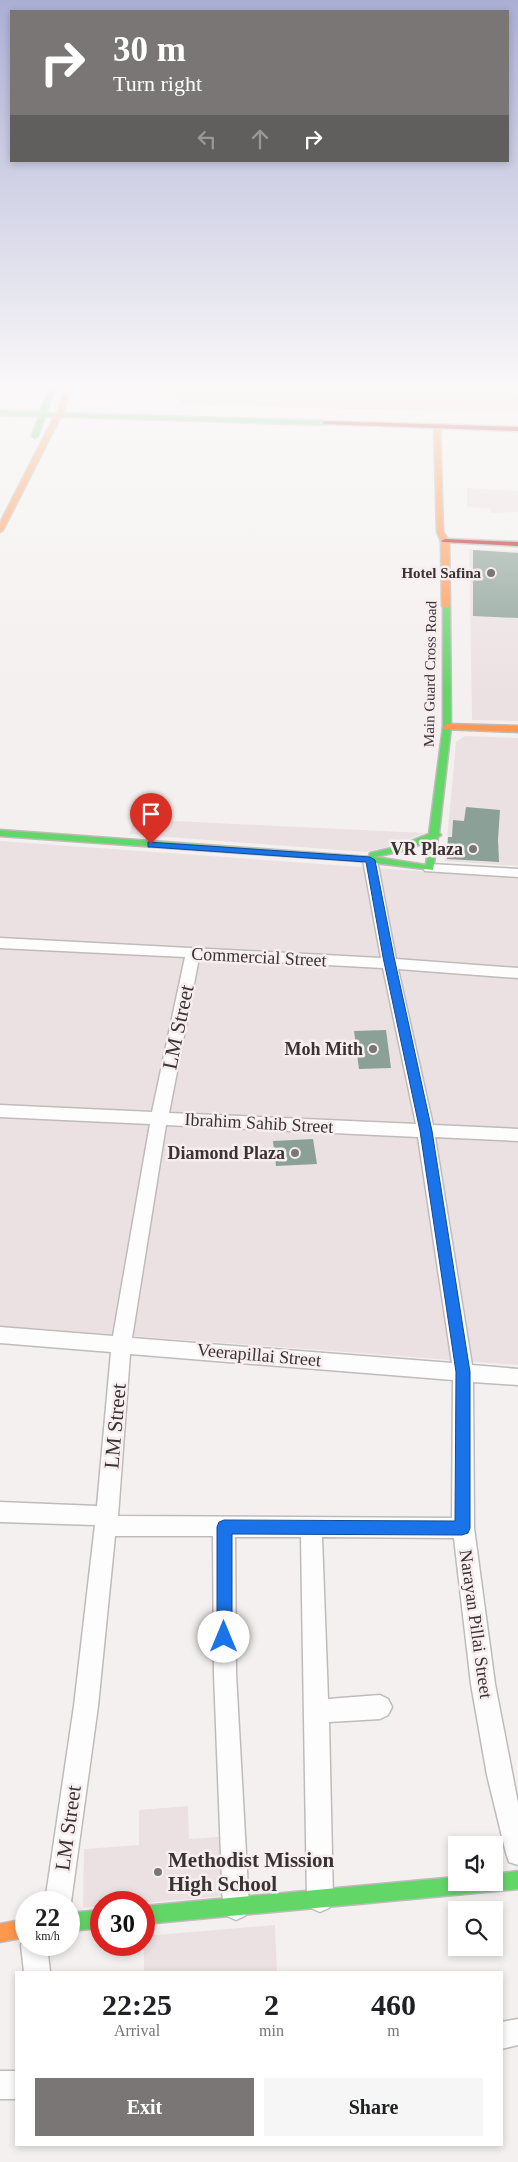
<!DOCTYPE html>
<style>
:root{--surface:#fff;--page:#f6f6f6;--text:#202124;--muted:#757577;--accent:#7a7676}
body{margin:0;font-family:Georgia,serif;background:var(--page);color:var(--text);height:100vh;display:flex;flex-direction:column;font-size:19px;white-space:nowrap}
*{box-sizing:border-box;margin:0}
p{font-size:16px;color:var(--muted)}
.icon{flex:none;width:28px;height:28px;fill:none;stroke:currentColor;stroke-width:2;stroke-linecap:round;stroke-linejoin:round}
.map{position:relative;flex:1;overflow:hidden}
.side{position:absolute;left:15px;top:1971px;width:488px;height:175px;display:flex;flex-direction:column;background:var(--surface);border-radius:0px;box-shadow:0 2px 8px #0003}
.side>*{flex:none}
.guide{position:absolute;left:10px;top:10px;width:499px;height:152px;border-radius:0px;box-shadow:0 2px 8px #0003;background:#7a7676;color:#fff;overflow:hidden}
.fabs{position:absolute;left:448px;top:1836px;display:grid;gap:10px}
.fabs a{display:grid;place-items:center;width:55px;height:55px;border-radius:0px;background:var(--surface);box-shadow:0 2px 8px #0003;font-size:25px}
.speed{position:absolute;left:15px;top:1891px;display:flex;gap:10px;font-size:25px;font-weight:700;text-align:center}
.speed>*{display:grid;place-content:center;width:65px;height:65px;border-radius:50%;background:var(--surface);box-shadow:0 2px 8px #0003;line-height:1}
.speed small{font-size:12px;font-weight:400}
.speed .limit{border:8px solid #d22;background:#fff;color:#111}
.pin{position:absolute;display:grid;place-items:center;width:42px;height:42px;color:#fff;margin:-51px -21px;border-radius:50% 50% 50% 0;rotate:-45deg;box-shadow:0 0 5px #0007}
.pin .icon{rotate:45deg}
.me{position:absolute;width:55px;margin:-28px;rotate:0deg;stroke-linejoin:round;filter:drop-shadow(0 0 4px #0008)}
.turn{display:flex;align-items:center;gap:18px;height:105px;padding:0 20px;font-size:22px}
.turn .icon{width:65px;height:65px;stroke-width:2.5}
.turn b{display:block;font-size:35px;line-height:42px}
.lanes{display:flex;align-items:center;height:48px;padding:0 20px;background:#0003;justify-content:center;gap:25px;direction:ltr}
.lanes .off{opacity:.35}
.eta{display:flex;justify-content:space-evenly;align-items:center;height:85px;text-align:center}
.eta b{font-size:30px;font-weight:800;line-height:35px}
.button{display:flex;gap:10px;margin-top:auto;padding:10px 20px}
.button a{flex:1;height:58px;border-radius:0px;background:var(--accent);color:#fff;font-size:20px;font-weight:800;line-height:58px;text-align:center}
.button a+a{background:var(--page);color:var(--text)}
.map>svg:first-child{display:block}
.built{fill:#ece1e2}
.green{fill:#f7d4d9}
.building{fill:#8ba097}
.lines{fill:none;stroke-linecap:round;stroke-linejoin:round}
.street-casing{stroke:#bfbbbb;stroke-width:3}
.fast-casing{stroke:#bfbbbb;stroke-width:3}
.slow-casing{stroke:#bfbbbb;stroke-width:3}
.jam-casing{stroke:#bfbbbb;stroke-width:3}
.street{fill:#fefdfd;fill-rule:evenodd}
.fast{fill:#63d668;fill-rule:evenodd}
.slow{fill:#ff974d;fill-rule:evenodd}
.jam{fill:#b3261e;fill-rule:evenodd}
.route{fill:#1a73e8;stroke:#114b97}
.poi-dot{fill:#7a7676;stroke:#f8edef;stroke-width:2}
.labels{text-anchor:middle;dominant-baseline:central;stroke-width:5;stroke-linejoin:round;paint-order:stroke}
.far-poi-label{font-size:15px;font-weight:bold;fill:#383435;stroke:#f8edef;text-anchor:end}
.far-street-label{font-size:15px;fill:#383435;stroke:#f8edef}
.poi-label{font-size:18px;font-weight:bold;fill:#383435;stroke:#f8edef;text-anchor:end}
.street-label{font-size:18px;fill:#383435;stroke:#f8edef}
.near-street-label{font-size:21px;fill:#383435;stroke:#f8edef}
.near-poi-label{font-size:21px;font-weight:bold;fill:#383435;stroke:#f8edef;text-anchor:start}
</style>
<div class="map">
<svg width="518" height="2162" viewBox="0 0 518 2162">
<rect width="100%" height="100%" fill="#f5f0f0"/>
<g class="built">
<polygon points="467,488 518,491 518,512 491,513 490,508 467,507"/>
<polygon points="469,549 518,551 518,721 472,720"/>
<polygon points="465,736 518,738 518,866 445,861 456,742"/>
<polygon points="134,819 424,833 394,845 366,852 129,834"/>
<polygon points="0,841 518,878 518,1365 0,1326"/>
<polygon points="188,1806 189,1839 231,1836 235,1895 144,1903 101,1902 101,1906 83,1908 84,1849 139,1845 139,1810"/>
<polygon points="275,1925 277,1972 144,1972 144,1936"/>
</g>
<polygon class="green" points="117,389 518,389 518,414 179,404 181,396 163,396 163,394 116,393"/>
<g class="building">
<polygon points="473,550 518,553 518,618 473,616"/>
<polygon points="466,807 500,810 498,840 499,862 447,859 448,837 452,837 453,820 464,821"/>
<polygon points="386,1030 391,1068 359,1069 354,1031"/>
<polygon points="313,1139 317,1164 276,1166 273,1141"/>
</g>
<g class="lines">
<g class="street-casing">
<g id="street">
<path d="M370,856L377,860L396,959L518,968V978L398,969L433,1125L518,1129V1141L435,1137L472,1365L518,1369V1385L473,1382L474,1528L495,1684L518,1803V1865L509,1862L506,1853L487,1775L471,1684L454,1538L322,1537L328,1699L380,1695L388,1699L392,1707L388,1715L380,1719L329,1722L333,1899L329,1908L320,1912L311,1908L307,1899L301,1537H235L236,1674L249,1907L245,1916L236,1920L227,1916L223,1907L214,1674L213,1536H115L98,1706L71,1902L69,1907V1902H45L74,1706L95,1525L0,1522V1502L97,1506L111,1352L0,1343V1327L113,1336L150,1124L0,1117V1105L152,1112L185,957L0,948V938L381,958L363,860ZM199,958L383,968L416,1124L169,1113ZM166,1125L418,1137L452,1363L132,1338ZM130,1354L453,1380L452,1518L118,1516Z"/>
<polygon points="430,864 518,869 518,877 425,871 423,868"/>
<polygon points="26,1935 26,1945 47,1945 50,1972 24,1972 21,1945"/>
<polygon points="518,2019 518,2045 501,2049 501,2022"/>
<rect x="0" y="2071" width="16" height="28"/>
</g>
</g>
<g class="fast-casing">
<g id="fast">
<polygon points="49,389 55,389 46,413 325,421 328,423 325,425 45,416 38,436 35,438 32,436 39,416 0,415 0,411 40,412"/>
<path d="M443,604L450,606L451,727L439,833L441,835L438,837L433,870L358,861L0,836V830L369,857L370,853L396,847L429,834L443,727ZM429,841L426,865L375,857L402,851Z"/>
<polygon points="518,1871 518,1889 144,1924 144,1906 456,1877 456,1882 494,1882 494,1874"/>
<polygon points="101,1910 101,1928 69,1931 69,1913"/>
</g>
</g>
<g class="slow-casing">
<g id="slow">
<polygon points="63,389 69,389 66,406 3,530 0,532 0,523 60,406"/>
<polygon points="437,424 440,426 443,532 449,541 450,606 446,608 442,606 441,541 437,532 434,426"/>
<polygon points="447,724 518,726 518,732 444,729 443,727"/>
<polygon points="26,1919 26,1937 0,1942 0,1924"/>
</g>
</g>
<g class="jam-casing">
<g id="jam">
<polygon points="325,421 518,427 518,431 323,424 323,422"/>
<polygon points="445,539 518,542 518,546 443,542 441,541"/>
</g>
</g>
<use href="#street" class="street"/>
<use href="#fast" class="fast"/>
<use href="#slow" class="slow"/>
<use href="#jam" class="jam"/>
</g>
<linearGradient id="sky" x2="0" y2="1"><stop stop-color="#abafd4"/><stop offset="0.56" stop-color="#faf8f8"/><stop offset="1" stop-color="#faf8f8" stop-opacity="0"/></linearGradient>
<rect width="518" height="692" fill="url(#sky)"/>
<polygon class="route" points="148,842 370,857 375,860 394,957 432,1131 470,1372 470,1528 468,1533 462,1535 232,1534 232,1637 230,1642 224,1645 219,1642 217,1637 217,1527 219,1522 224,1520 455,1521 456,1372 420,1131 383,957 366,862 151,847 148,847"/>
<g class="poi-dot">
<circle cx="491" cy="573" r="5"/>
<circle cx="473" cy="849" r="5"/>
<circle cx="373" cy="1049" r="5"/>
<circle cx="295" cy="1153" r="5"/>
<circle cx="158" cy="1872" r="5"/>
</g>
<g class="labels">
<g class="far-poi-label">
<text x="481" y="573">Hotel Safina</text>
</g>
<g class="far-street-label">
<text transform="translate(430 674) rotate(-89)">Main Guard Cross Road</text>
</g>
<g class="poi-label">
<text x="463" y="849">VR Plaza</text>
<text x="363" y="1049">Moh Mith</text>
<text x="285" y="1153">Diamond Plaza</text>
</g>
<g class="street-label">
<text transform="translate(259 957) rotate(3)">Commercial Street</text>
<text transform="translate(259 1123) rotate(3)">Ibrahim Sahib Street</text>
<text transform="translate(259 1355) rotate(5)">Veerapillai Street</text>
<text transform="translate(476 1624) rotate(82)">Narayan Pillai Street</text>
</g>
<g class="near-street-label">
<text transform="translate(178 1027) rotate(-78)">LM Street</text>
<text transform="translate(115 1426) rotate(-85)">LM Street</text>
<text transform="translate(68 1828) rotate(-82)">LM Street</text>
</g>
<g class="near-poi-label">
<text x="168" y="1860">Methodist Mission<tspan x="168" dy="24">High School</tspan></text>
</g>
</g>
</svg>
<div class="fabs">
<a><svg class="icon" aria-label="sound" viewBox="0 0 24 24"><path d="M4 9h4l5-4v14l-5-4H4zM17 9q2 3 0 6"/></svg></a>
<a><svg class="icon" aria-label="search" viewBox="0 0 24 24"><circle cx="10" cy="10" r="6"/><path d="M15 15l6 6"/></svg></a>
</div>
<div class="speed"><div>22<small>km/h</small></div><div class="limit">30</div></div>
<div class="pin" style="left:151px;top:844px;background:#d93025"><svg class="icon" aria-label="arrive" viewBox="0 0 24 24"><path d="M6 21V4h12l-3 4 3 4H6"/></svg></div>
<svg class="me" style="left:224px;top:1637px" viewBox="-20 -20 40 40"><circle r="19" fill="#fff"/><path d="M0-13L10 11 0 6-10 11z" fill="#1a73e8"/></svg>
<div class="guide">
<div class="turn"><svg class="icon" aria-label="right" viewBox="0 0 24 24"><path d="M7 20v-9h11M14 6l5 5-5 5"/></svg><div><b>30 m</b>Turn right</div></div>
<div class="lanes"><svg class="icon off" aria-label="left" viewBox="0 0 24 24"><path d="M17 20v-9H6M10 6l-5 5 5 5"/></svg><svg class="icon off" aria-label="ahead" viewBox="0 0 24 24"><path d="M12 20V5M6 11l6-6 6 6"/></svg><svg class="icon" aria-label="right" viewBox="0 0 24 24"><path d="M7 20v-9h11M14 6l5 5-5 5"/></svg></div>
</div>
<section class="side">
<div class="eta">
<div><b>22:25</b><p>Arrival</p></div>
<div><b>2</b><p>min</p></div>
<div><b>460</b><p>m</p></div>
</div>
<div class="button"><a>Exit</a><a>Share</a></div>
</section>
</div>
